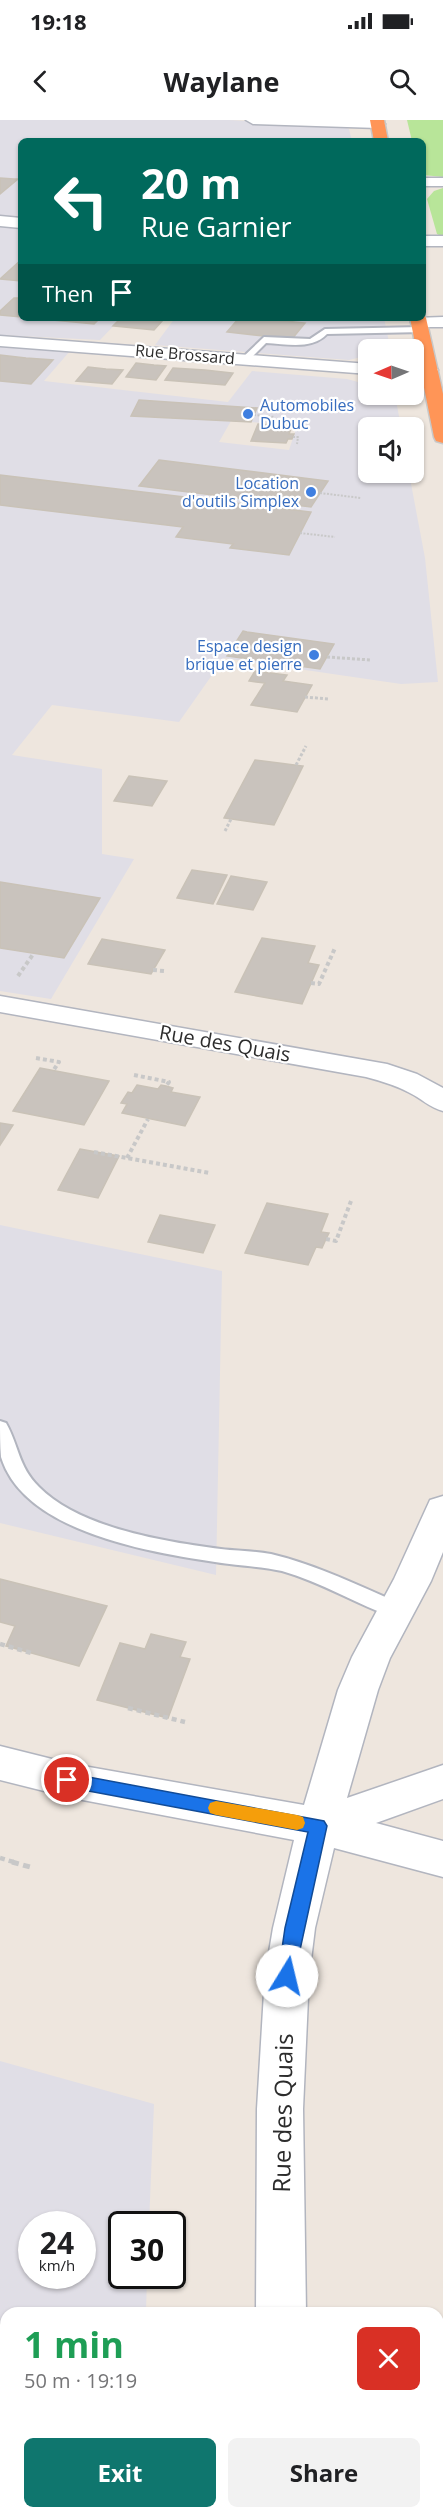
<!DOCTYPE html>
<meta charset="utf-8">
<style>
:root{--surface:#fff;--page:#f2f2f2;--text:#202124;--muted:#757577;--accent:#0f766e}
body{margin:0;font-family:"Open Sans",sans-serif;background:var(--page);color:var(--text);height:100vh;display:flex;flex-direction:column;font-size:22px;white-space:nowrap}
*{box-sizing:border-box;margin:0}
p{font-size:20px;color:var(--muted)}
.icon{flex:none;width:33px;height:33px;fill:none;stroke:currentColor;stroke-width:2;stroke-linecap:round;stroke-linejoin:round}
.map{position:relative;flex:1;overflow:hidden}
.side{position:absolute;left:0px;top:2187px;width:444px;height:212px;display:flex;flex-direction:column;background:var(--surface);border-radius:18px 18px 0 0;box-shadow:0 2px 4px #0004}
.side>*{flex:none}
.banner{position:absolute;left:18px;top:18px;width:408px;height:183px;border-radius:9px;box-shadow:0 2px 4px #0004;background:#00695c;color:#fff;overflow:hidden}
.needle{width:39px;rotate:268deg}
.tools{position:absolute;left:358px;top:219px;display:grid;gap:12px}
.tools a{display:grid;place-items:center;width:66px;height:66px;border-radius:9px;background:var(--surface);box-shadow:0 2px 4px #0004;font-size:30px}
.speed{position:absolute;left:18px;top:2091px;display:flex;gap:12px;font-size:30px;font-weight:700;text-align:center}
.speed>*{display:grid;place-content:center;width:78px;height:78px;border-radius:50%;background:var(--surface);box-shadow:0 2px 4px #0004;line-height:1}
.speed small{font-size:15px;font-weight:400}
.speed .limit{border:3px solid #111;border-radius:9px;background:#fff;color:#111}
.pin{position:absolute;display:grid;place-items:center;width:51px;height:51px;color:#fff;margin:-26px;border:3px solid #fff;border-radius:50%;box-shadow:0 2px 6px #0007}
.me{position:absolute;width:66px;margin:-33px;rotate:9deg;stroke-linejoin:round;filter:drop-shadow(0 0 4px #0008)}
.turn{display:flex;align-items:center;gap:21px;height:126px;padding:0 24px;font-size:27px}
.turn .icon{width:78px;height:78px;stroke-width:2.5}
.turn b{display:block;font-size:42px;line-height:51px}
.then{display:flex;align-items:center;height:57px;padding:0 24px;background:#0003;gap:12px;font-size:22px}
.round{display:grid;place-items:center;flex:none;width:63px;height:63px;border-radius:9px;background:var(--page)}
.summary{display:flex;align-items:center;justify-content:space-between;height:102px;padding:0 24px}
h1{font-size:36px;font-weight:700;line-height:45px;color:#1e9e55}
.cta{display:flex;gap:12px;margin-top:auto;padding:12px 24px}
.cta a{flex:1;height:69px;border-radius:9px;background:var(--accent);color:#fff;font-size:24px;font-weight:700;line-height:69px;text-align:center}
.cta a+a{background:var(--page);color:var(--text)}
.status{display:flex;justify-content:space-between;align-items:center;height:42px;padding:0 30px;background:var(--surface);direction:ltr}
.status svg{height:16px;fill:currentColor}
header{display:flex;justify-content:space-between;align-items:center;height:78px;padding:0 24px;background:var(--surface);font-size:27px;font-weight:700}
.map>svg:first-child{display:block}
.industrial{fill:#e0dee6;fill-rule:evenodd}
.green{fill:#b8e599}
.building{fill:#c9c3bd;stroke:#c9c2b7;stroke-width:1.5}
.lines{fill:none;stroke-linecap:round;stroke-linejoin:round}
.lane-casing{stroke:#b2b5bf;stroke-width:4}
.street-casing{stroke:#b2b5bf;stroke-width:3}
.highway-casing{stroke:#c8c8c8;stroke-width:3}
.path-far4{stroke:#c8c8c8;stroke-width:2;stroke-dasharray:2 1.5;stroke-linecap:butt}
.path-far3{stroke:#c8c8c8;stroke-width:3;stroke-dasharray:3 2;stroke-linecap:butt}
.path-far2{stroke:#c8c8c8;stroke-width:4;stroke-dasharray:4 3;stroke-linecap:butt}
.path-far1{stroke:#c8c8c8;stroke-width:4.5;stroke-dasharray:5 4;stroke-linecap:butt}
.path{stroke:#c8c8c8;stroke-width:5;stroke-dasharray:7 4.5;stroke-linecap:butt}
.lane{fill:#fff;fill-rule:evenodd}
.street{fill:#fff;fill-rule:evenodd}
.highway{fill:#ff9557;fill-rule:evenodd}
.route{fill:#1a73e8;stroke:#114b97;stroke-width:1.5}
.slow{fill:#f59e0b}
.shop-dot{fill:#3f7fe0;stroke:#fff;stroke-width:2}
.labels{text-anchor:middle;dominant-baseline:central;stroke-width:4.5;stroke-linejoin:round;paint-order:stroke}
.far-street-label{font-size:16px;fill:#2c2c2c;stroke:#fff}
.far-shop-label{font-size:16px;fill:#366cbe;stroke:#fff;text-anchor:end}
.street-label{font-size:20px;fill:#2c2c2c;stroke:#fff}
.near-street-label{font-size:24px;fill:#2c2c2c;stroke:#fff}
</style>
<div class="status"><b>19:18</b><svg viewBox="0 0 49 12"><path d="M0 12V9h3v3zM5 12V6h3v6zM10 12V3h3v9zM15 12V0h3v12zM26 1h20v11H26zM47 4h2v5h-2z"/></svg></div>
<header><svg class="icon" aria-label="back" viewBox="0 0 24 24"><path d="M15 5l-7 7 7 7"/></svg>Waylane<svg class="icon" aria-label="search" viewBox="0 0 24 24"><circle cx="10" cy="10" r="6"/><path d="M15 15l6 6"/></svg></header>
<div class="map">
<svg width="443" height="2398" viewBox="0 0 443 2398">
<rect width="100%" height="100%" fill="#eee6de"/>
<g class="industrial">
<polygon points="0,0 230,0 346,8 349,9 352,21 21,21 21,98 0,96"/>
<polygon points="0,106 21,108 21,198 121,198 100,220 0,215"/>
<polygon points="175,198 384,198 390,227 369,230 369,235 349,240 155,225"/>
<path d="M0,226L70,231L44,261L228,282L252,251L347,259L369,265V274L395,275L401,307L369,308V352L409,353L425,438L438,562L401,564L224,538L179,602L52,585L12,635L102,649V734L134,739L51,879L0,871ZM231,301L251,302L297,306L289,330L219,322Z"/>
<polygon points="0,1105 222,1151 216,1455 0,1403"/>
<path d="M0,1941L154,1984L149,2104H122V2156H147L146,2193H6V2392H139V2398H0ZM82,2104V2156H32V2104Z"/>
</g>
<g class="green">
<polygon points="407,0 443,0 443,57 423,55 423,21 412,21"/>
<polygon points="443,68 443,117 437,114 427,79 434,71"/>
</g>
<g class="building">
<polygon points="0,58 14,59 18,59 0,74"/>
<polygon points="21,140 21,161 0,159"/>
<polygon points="14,178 21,178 21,197 0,195 0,191"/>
<polygon points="32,198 100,198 94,204"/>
<polygon points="121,198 131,198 162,201 154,210 113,206"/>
<polygon points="239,198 257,198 305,203 292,219 227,212"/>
<polygon points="0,235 26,238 53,240 31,264 0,261"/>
<polygon points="136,243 154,245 166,246 156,260 126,257"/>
<polygon points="88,247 106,249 123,250 112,264 76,261"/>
<polygon points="173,248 205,250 233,253 225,265 165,260"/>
<polygon points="139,280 226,286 257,288 251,302 131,296"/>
<polygon points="258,304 292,306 289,314 294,314 292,319 288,319 286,323 251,321"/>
<polygon points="159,340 328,361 311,387 139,366"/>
<polygon points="0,355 311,392 289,435 230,428 233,424 176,417 183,407 0,385"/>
<polygon points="243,511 247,512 334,524 320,549 227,536"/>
<polygon points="255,551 287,555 283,561 312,565 297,592 251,585 265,563 249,561"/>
<polygon points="255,640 303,646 274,705 224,698"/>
<polygon points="129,656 167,661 152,686 114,681"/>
<polygon points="192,750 227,755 213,784 177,778"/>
<polygon points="231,756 267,762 253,790 217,784"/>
<polygon points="0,762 100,778 64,838 0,828"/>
<polygon points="262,818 315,826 308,843 319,845 302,884 235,872"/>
<polygon points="102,819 165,830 151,854 88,844"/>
<polygon points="40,948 109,961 84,1005 13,991"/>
<polygon points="137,965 158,969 161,965 166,966 173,968 171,972 200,977 185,1006 122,993 127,984 121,983 128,972 132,973"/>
<polygon points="0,1003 13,1005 0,1025"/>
<polygon points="80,1029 119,1036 98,1078 58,1070"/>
<polygon points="267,1083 328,1094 321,1112 329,1113 326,1119 322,1128 316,1127 308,1145 245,1133"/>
<polygon points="160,1095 215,1105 203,1133 148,1122"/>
<polygon points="0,1459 107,1486 79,1546 6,1526 15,1506 0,1502"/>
<polygon points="151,1514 186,1522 180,1537 190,1539 168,1598 97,1580 120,1523 145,1529"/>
</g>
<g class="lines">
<g class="lane-casing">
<g id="lane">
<path d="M421,207L425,210L424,212L327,214C312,230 287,224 266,223L248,241L241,239L264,217L310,219L325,209Z"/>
<path d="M0,1301L6,1303C19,1326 18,1346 39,1367C79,1408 166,1422 221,1429C238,1431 255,1431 271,1434C317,1445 360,1466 403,1485L405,1490L403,1495L396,1498C357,1485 322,1462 282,1451C260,1446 238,1446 215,1442C149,1432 24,1412 1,1337C0,1326 0,1312 0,1301Z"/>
</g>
</g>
<g class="street-casing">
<g id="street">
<polygon points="246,0 378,0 385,4 378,8 253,4"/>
<rect x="423" y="58" width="20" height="8"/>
<polygon points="0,96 21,98 21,108 0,106"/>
<rect x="423" y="116" width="20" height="10"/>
<polygon points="443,197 443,207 419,207 411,202 415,198"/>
<polygon points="0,216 369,244 369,254 0,226"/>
<polygon points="414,245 435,246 438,250 435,254 414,255"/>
<path d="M0,876L387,944L417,954L443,968V991C430,988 421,978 408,972C395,965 381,961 366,957L0,892Z"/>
<polygon points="443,1376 443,1432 431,1461 390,1538 378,1570 347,1678 443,1645 443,1679 376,1703 443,1721 443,1757 334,1728 315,1808 309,1856 303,1989 306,2193 256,2193 257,1989 265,1856 273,1808 294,1720 72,1678 0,1660 0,1626 72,1644 304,1685 338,1570 352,1537 394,1459 430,1380"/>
<rect x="256" y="2392" width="52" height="6"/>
</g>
</g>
<g class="highway-casing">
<g id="highway">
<polygon points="370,0 384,0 388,21 374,21"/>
<polygon points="423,194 426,198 443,274 443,323 436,321 434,317 410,198 423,198"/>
</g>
</g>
<g class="path-far4">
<polyline points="254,295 275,297"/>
<polyline points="293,317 298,317 297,324"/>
<polyline points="320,373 361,378"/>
<polyline points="300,413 335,417"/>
</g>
<g class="path-far3">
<polyline points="327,537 371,540"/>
<polyline points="305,577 328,579"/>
<polyline points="296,645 306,626"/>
<polyline points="225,711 231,699"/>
</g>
<g class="path-far2">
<polyline points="153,850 164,851"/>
<polyline points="18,856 34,833"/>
<polyline points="311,863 319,864 335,828"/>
<polyline points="36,938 59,942 53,951"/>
<polyline points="134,955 169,962 166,966"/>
<polyline points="94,1032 210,1053"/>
<polyline points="127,1038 148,999"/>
<polyline points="326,1119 336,1121 351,1081"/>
</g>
<g class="path-far1">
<polyline points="0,1524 31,1533"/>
<polyline points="128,1588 185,1602"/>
<polyline points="0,1738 17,1743"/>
</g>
<g class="path">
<polyline points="12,1742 30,1747"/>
<polyline points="48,2392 48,2398"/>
</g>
<use href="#lane" class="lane"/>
<use href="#street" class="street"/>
<use href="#highway" class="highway"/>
</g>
<polygon class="route" points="67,1653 324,1701 327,1706 293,1862 287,1865 280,1862 278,1856 285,1808 308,1712 67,1667 61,1665 59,1660 61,1655"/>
<polygon class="slow" points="216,1681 297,1695 303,1697 305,1703 303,1708 297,1710 216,1695 210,1693 208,1688 210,1683"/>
<g class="shop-dot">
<circle cx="248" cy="294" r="6"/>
<circle cx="311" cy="372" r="6"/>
<circle cx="314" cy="535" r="6"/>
</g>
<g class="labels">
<g class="far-street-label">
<text transform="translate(185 234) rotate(5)">Rue Brossard</text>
</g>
<g class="far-shop-label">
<text x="260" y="285" text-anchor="start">Automobiles<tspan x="260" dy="18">Dubuc</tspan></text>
<text x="299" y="363">Location<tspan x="299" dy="18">d'outils Simplex</tspan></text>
<text x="302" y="526">Espace design<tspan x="302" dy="18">brique et pierre</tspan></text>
</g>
<g class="street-label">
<text transform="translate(225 923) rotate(10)">Rue des Quais</text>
</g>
<g class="near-street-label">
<text transform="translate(282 1993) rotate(-89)">Rue des Quais</text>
</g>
</g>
</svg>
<div class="tools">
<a><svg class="needle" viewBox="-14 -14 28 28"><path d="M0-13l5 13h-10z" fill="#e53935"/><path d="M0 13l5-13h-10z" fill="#757577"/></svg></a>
<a><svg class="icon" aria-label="sound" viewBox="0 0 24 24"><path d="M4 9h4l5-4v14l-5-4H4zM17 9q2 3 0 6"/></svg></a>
</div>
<div class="speed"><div>24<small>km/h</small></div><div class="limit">30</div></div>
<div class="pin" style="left:67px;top:1660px;background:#d93025"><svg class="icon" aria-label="arrive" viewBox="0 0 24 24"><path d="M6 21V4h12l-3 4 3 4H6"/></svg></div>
<svg class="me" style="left:287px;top:1856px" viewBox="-20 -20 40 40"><circle r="19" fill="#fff"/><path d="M0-13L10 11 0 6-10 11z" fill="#1a73e8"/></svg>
<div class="banner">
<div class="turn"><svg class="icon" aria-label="left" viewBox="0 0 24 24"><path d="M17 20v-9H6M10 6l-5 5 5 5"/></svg><div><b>20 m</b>Rue Garnier</div></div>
<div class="then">Then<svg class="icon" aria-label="arrive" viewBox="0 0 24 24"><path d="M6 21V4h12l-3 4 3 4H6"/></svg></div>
</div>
<section class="side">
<div class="summary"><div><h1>1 min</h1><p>50 m · 19:19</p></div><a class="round" style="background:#d93025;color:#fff"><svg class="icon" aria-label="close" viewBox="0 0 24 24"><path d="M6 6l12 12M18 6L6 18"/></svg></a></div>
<div class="cta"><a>Exit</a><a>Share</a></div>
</section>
</div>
